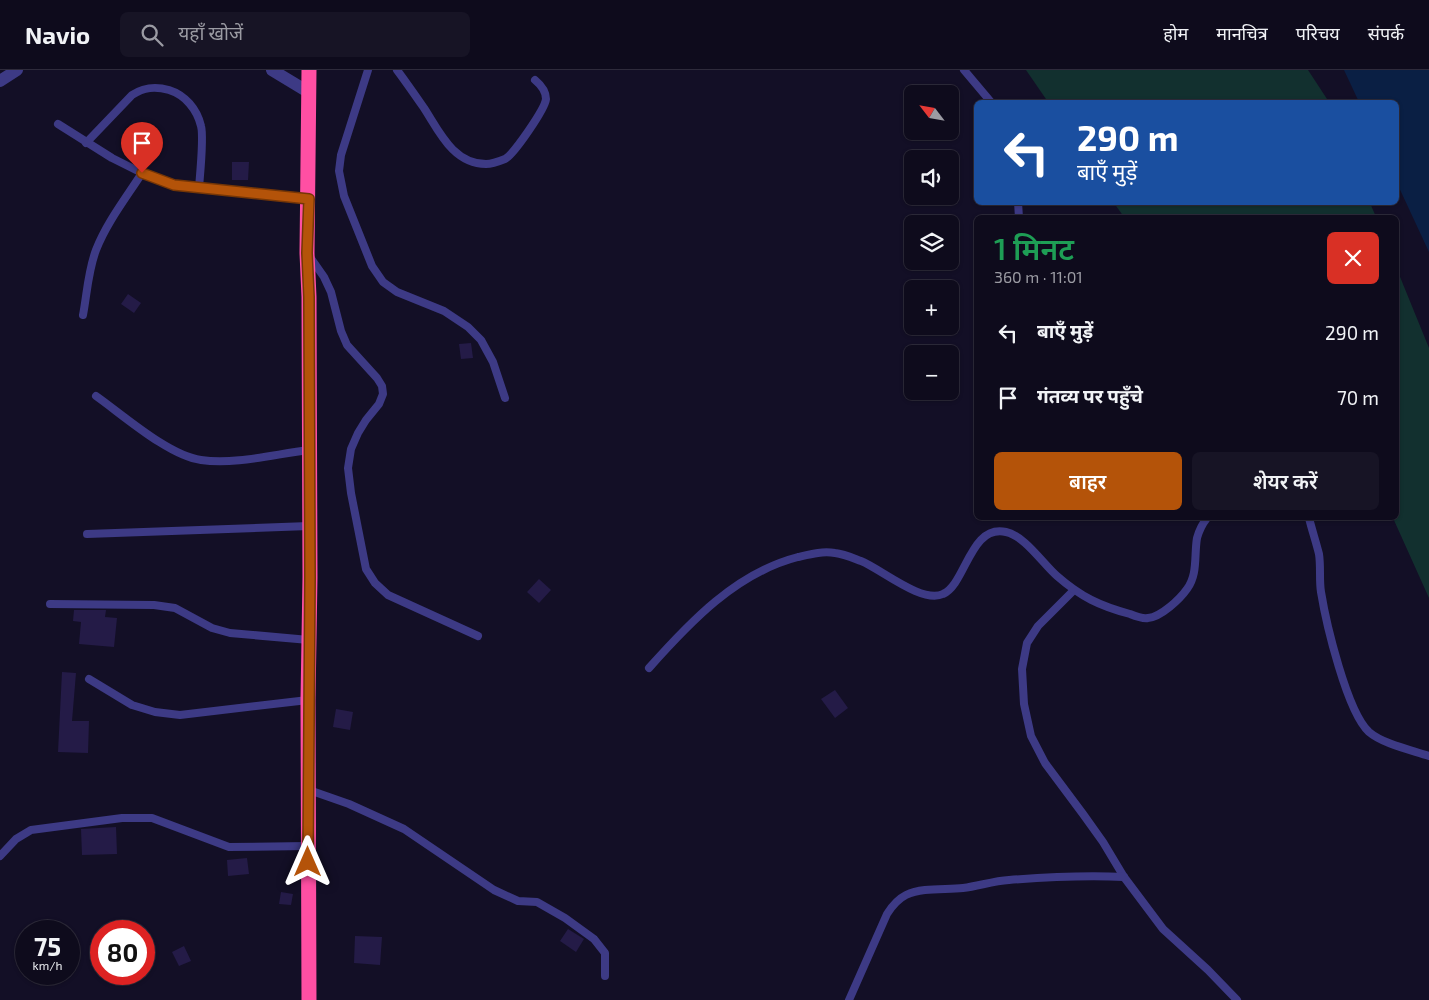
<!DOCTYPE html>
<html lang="hi">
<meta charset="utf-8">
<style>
:root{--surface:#0e0b1c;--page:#171425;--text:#f1f3f6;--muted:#9b9ba3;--line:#2e2b3b;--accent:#b45309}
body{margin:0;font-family:"Exo 2","Noto Sans Devanagari",sans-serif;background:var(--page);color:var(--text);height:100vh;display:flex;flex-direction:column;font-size:19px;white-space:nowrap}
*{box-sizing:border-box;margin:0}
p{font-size:16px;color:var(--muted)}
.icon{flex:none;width:28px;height:28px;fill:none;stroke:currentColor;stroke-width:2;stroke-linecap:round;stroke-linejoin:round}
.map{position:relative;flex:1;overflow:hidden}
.side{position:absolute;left:974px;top:145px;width:425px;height:305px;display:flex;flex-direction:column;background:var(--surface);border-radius:8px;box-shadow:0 1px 4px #0004,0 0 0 1px var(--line)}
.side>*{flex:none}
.banner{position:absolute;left:974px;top:30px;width:425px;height:105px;border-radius:8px;box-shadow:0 1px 4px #0004,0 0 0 1px var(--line);background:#1a4fa0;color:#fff;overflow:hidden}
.needle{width:32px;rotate:301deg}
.buttons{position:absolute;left:904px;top:15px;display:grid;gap:10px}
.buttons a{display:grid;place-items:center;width:55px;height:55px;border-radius:8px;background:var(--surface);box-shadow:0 1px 4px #0004,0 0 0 1px var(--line);font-size:25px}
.speed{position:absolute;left:15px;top:850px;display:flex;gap:10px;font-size:25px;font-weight:700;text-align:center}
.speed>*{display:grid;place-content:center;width:65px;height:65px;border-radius:50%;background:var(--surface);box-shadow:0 1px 4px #0004,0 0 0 1px var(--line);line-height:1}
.speed small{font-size:12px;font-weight:400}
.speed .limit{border:8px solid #d22;background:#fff;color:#111}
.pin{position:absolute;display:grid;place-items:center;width:42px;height:42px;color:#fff;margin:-51px -21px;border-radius:50% 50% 50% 0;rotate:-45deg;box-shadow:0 0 5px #0007}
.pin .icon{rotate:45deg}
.me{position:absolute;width:55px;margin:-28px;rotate:0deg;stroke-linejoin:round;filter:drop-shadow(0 0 4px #0008)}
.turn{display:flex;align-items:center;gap:18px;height:105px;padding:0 20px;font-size:22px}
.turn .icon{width:65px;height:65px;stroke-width:2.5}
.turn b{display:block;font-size:35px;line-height:42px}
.round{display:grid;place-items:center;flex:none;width:52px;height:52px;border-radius:8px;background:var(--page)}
.overview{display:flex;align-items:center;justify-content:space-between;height:85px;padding:0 20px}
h1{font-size:30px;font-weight:600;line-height:38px;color:#1e9e55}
.cta{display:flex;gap:10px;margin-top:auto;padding:10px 20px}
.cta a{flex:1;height:58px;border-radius:8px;background:var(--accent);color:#fff;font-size:20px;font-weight:600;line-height:58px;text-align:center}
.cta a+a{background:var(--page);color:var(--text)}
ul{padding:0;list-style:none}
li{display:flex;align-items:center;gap:15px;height:65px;padding:0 20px}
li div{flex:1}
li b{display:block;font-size:19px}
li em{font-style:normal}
header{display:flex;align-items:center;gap:30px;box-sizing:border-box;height:70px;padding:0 25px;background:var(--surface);border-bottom:1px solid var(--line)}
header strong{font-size:24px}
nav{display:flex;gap:28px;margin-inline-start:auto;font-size:18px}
.search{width:350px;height:45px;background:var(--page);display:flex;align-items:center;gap:12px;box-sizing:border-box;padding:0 18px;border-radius:8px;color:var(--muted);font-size:19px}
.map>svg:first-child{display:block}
.green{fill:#12302f}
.water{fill:#0a1f44}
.building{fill:#241b47}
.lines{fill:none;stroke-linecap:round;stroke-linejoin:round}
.lane{stroke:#3d3a85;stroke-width:8}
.street{stroke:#3d3a85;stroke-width:12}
.highway{stroke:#ff4fa3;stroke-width:15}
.route-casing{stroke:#753606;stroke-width:12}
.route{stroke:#b45309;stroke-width:9}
</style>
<header>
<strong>Navio</strong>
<div class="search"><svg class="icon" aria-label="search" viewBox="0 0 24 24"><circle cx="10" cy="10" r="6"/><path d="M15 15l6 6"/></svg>यहाँ खोजें</div>
<nav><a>होम</a><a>मानचित्र</a><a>परिचय</a><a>संपर्क</a></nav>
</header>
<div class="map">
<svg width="1429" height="930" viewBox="0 0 1429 930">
<rect width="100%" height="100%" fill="#130f26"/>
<g class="green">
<polygon points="1026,0 1308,0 1329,32 1048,32"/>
<polygon points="1114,133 1370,133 1376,147 1124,147"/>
<polygon points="1396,197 1429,278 1429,528 1393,448 1396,448"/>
</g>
<polygon class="water" points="1344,0 1429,0 1429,182 1396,111 1396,32 1359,32"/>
<g class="building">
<polygon points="232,92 249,92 248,110 232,110"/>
<polygon points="128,224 141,233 134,243 121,234"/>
<polygon points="471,273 473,288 461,289 459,274"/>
<polygon points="539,509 551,520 539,533 527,522"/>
<polygon points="74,540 106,540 105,547 117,548 114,577 79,574 81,552 73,551"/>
<polygon points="62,602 76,603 72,651 89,651 88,683 58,682"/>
<polygon points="835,620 848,638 835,648 821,629"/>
<polygon points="336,639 353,642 350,660 333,657"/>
<polygon points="116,757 117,784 82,785 81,759"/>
<polygon points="247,788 249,804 228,806 227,790"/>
<polygon points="281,822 293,824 291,835 279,834"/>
<polygon points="568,859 584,869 576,882 560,871"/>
<polygon points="355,866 382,867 380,895 354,893"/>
<polygon points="184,876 191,891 179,896 172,882"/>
</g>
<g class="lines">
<g class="lane">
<polyline points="368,0 341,85 339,101 344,126 372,196 383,212 397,222 444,241 468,257 481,270 493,292 505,328"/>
<path d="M397,0C406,12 415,25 424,38C439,61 453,94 486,94C491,94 500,91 505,89C514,84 545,39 546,29C546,21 541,15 535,10"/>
<polyline points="964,0 991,32"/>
<polyline points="58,54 112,88 142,103 174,115 309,129"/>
<path d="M86,73L132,25C144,17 155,16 169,20C185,25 197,39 201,56C204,67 200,104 199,118"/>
<polyline points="1018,132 1019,148"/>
<polyline points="310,187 324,207 331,222 341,261 347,275 377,308 382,316 383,324 379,334 366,350 358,363 351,379 348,398 351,423 366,499 375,513 388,525 478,566"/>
<path d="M83,245C87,224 88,201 96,180C107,152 126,128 142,103"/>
<path d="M96,326C123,345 169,386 201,390C235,395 275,384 309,380"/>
<path d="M1309,448C1312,460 1316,472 1319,484C1321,497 1319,510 1321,522C1326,553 1347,642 1369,662C1383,674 1411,680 1429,686"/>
<polyline points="87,464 309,456"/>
<polyline points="1074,520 1038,556 1027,573 1022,599 1024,634 1031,666 1045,693 1083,744 1103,772 1124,807 1163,859 1208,900 1237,930"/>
<polyline points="50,534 154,535 175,538 212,558 230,563 309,570"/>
<path d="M649,598C690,552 736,503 798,487C811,484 822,481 835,483C844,484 853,488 861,491C881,499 922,534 943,524C966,514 970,454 1006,462C1025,466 1043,494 1057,506C1081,527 1100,536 1130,544C1135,546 1143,549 1148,548C1161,547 1180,529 1187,519C1198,504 1194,486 1197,468C1199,461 1203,453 1207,448"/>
<polyline points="89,609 132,635 155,642 180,645 308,630"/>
<polyline points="309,720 349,734 404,759 494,820 518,831 537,832 565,848 594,869 605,883 605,906"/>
<polyline points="0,786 16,769 31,760 122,748 152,748 229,777 308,776"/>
<path d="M849,930L887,844C892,836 898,829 906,825C923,817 945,820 963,818C979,816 993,811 1009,810C1047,807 1086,805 1124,807"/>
</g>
<g class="street">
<polyline points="272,0 310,23"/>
<polyline points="0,11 17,0"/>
</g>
<polyline class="highway" points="309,0 307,183 309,227 310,507 308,630 309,930"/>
</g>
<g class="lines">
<g class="route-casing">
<polyline id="route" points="142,103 174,115 309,129 307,183 309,227 310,507 308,792"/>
</g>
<use href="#route" class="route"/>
</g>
</svg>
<div class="buttons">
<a><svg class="needle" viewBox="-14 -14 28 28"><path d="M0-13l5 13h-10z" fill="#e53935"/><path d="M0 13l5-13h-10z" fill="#9b9ba3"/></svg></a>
<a><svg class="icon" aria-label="sound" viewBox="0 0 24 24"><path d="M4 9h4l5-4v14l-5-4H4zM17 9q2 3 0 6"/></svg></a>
<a><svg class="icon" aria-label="layers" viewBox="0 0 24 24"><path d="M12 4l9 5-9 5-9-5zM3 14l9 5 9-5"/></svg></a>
<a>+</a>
<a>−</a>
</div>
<div class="speed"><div>75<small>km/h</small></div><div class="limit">80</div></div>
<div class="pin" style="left:142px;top:103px;background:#d93025"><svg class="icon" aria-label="arrive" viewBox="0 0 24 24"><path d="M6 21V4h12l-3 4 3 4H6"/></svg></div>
<svg class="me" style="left:308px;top:792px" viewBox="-20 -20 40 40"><path d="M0-17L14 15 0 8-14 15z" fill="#b45309" stroke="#fff" stroke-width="4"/></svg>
<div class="banner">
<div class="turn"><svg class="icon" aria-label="left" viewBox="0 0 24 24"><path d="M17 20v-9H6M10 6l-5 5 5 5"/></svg><div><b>290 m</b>बाएँ मुड़ें</div></div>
</div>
<section class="side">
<div class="overview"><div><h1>1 मिनट</h1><p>360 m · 11:01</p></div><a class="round" style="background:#d93025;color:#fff"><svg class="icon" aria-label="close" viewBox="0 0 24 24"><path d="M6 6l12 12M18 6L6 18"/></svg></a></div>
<ul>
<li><svg class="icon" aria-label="left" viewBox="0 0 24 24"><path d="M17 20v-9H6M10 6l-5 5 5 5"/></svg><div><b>बाएँ मुड़ें</b></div><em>290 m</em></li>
<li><svg class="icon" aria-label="arrive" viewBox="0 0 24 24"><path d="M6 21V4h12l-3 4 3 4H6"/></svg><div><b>गंतव्य पर पहुँचे</b></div><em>70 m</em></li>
</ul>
<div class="cta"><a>बाहर</a><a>शेयर करें</a></div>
</section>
</div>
